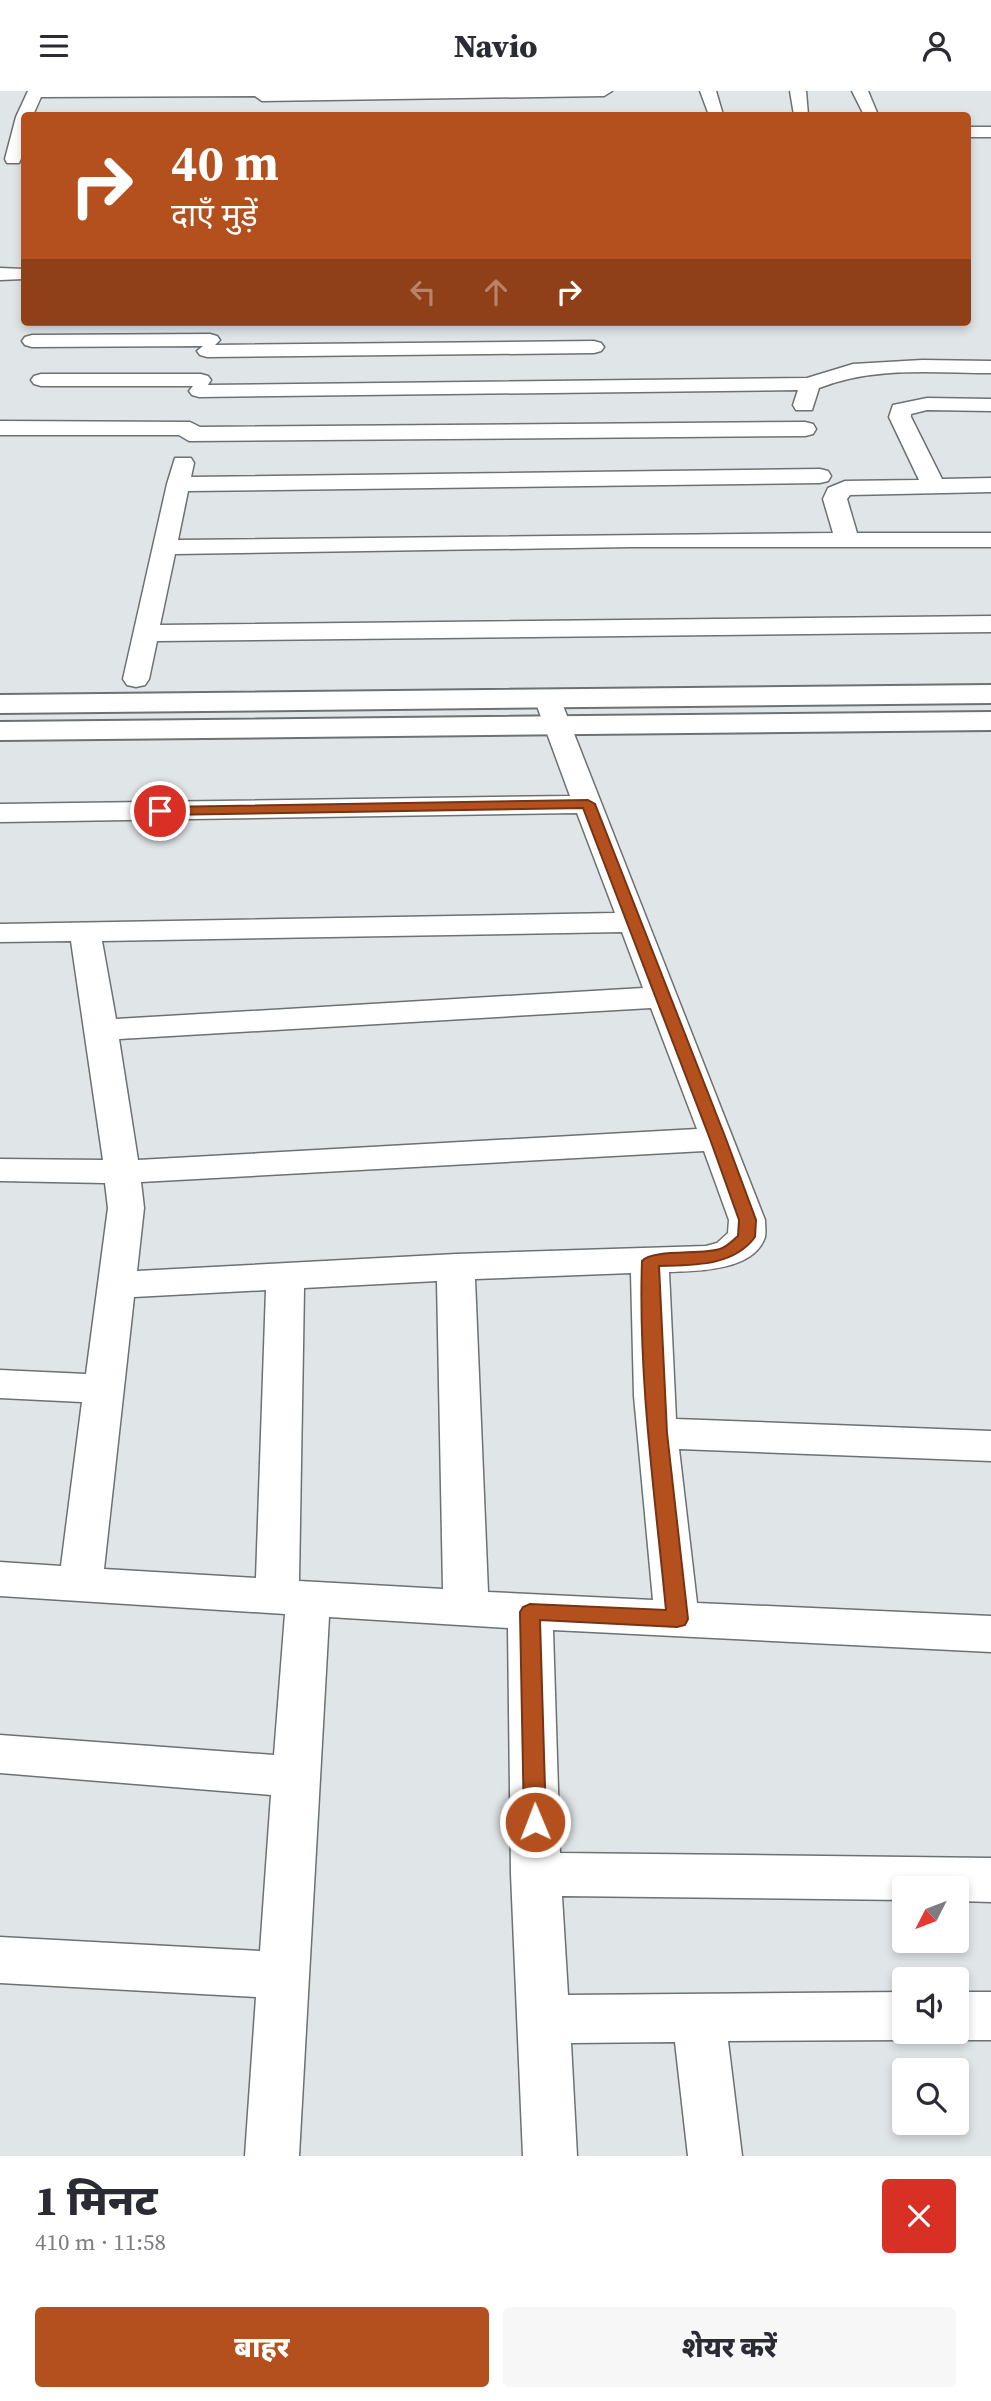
<!DOCTYPE html>
<html lang="hi">
<meta charset="utf-8">
<style>
:root{--surface:#fff;--page:#f7f7f7;--text:#2b2b33;--muted:#7c7c81;--accent:#b4501e}
body{margin:0;font-family:"Source Serif 4","Noto Sans Devanagari",serif;background:var(--page);color:var(--text);height:100vh;display:flex;flex-direction:column;font-size:26px;white-space:nowrap}
*{box-sizing:border-box;margin:0}
p{font-size:23px;color:var(--muted)}
.icon{flex:none;width:38px;height:38px;fill:none;stroke:currentColor;stroke-width:2;stroke-linecap:round;stroke-linejoin:round}
.map{position:relative;height:2065px;overflow:hidden}
.sheet{display:flex;flex-direction:column;background:var(--surface);flex:1}
.sheet>*{flex:none}
.guide{position:absolute;left:21px;top:21px;width:950px;height:214px;border-radius:7px;box-shadow:0 4px 10px #0003;background:#b4501e;color:#fff;overflow:hidden}
.needle{width:46px;rotate:228deg}
.tools{position:absolute;left:892px;top:1785px;display:grid;gap:14px}
.tools a{display:grid;place-items:center;width:77px;height:77px;border-radius:7px;background:var(--surface);box-shadow:0 4px 10px #0003;font-size:35px}
.pin{position:absolute;display:grid;place-items:center;width:60px;height:60px;color:#fff;margin:-30px;border:4px solid #fff;border-radius:50%;box-shadow:0 2px 7px #0007}
.me{position:absolute;width:77px;margin:-38px;rotate:359deg;stroke-linejoin:round;filter:drop-shadow(0 0 5px #0008)}
.turn{display:flex;align-items:center;gap:24px;height:147px;padding:0 35px;font-size:32px}
.turn .icon{width:91px;height:91px;stroke-width:2.5}
.turn b{display:block;font-size:49px;line-height:60px}
.lanes{display:flex;align-items:center;height:66px;padding:0 35px;background:#0003;justify-content:center;gap:35px;direction:ltr}
.lanes .off{opacity:.35}
.round{display:grid;place-items:center;flex:none;width:74px;height:74px;border-radius:7px;background:var(--page)}
.headline{display:flex;align-items:center;justify-content:space-between;height:119px;padding:0 35px}
h1{font-size:42px;font-weight:800;line-height:52px}
.primary-button{display:flex;gap:14px;margin-top:auto;padding:14px 35px}
.primary-button a{flex:1;height:80px;border-radius:7px;background:var(--accent);color:#fff;font-size:28px;font-weight:800;line-height:80px;text-align:center}
.primary-button a+a{background:var(--page);color:var(--text)}
header{display:flex;justify-content:space-between;align-items:center;height:91px;padding:0 35px;background:var(--surface);font-size:32px;font-weight:800}
.map>svg:first-child{display:block}
.lines{fill:none;stroke-linecap:round;stroke-linejoin:round}
.street-casing{stroke:#6c7174;stroke-width:3}
.secondary-casing{stroke:#6c7174;stroke-width:4}
.primary-casing{stroke:#6c7174;stroke-width:4}
.street{fill:#fff;fill-rule:evenodd}
.secondary{fill:#fff;fill-rule:evenodd}
.primary{fill:#fff;fill-rule:evenodd}
.route{fill:#b4501e;stroke:#753414;stroke-width:2}
</style>
<header><svg class="icon" aria-label="menu" viewBox="0 0 24 24"><path d="M4 6h16M4 12h16M4 18h16"/></svg>Navio<svg class="icon" aria-label="person" viewBox="0 0 24 24"><circle cx="12" cy="8" r="4"/><path d="M4 21q1-7 8-7t8 7"/></svg></header>
<div class="map">
<svg width="991" height="2065" viewBox="0 0 991 2065">
<rect width="100%" height="100%" fill="#e0e5e8"/>
<g class="lines">
<g class="street-casing">
<g id="street">
<path d="M28,0H612L604,5L262,10L255,5L41,6L33,24H24C24,40 27,57 19,72H7L5,68L16,26Z"/>
<polygon points="700,0 716,0 723,24 709,24"/>
<polygon points="790,0 806,0 808,24 794,24"/>
<polygon points="852,0 868,0 878,24 864,24"/>
<rect x="968" y="36" width="23" height="10"/>
<polygon points="0,177 24,178 24,188 0,189"/>
<polygon points="210,243 217,245 220,249 215,254 594,250 601,252 604,256 601,260 594,262 207,266 200,264 197,260 203,255 32,256 25,254 22,250 25,246 32,244"/>
<path d="M922,269L991,270V282C933,282 874,275 819,297L812,319H796L793,314L798,299L199,306L192,304L189,300L193,295H41L34,293L31,289L34,285L41,283H201L208,285L211,289L208,294L807,287L853,273Z"/>
<polygon points="927,307 991,308 991,320 927,319 911,323 911,326 942,388 991,387 991,401 850,404 847,408 857,442 991,442 991,456 631,456 175,463 160,534 991,525 991,541 157,550 149,588 145,594 136,596 127,594 123,588 167,393 175,367 191,367 194,372 191,386 820,378 828,380 831,385 828,390 820,392 188,400 178,449 833,442 823,408 828,397 845,390 919,389 889,326 893,314"/>
<polygon points="0,330 190,331 200,336 805,331 813,333 816,338 813,343 805,345 189,350 179,344 0,344"/>
<path d="M547,599L556,601L560,607L765,1129C765,1134 766,1141 765,1146C754,1180 697,1180 669,1181L676,1328L991,1340V1370L679,1358L697,1512L991,1525V1561L553,1539L560,1762L991,1767V1811L957,1810V1797H905V1809L562,1805L568,1904L905,1901V1941H924L905,1949L728,1950L742,2065H688L675,1951L571,1952L577,2065H523L511,1783L508,1537L329,1526L299,2065H245L256,1906L0,1892V1846L260,1860L271,1704L0,1682V1644L274,1664L285,1523L0,1505V1471L61,1475L82,1311L0,1307V1279L86,1283L108,1117L105,1092L0,1090V1068L103,1069L71,850L0,851V833L615,822L577,722L0,731V713L570,705L534,607L538,601ZM622,841L643,897L116,928L102,850ZM651,917L697,1038L138,1069L119,948ZM704,1060L729,1129L728,1142L717,1152L706,1155L456,1163L137,1180L144,1117L141,1091ZM631,1182L634,1305L653,1509L488,1501L475,1188ZM437,1190L443,1498L299,1490L304,1197ZM266,1199L256,1487L104,1478L134,1206Z"/>
<polygon points="957,1901 991,1901 991,1949 957,1949 939,1942 957,1941"/>
</g>
</g>
<g class="secondary-casing">
<polygon id="secondary" points="991,621 991,639 0,649 0,631"/>
</g>
<g class="primary-casing">
<polygon id="primary" points="991,594 991,612 0,622 0,604"/>
</g>
<use href="#street" class="street"/>
<use href="#secondary" class="secondary"/>
<use href="#primary" class="primary"/>
</g>
<path class="route" d="M588,709L595,713L726,1048L756,1129L755,1146C733,1176 692,1174 659,1175L667,1342L688,1528L685,1534L677,1536L540,1529L546,1731L543,1738L535,1740L527,1738L524,1731L520,1521L523,1516L530,1513L666,1519C655,1404 638,1287 642,1170C652,1158 702,1164 720,1158C727,1156 732,1150 738,1145L739,1129L710,1048L583,717L160,724L154,720L160,716Z"/>
</svg>
<div class="tools">
<a><svg class="needle" viewBox="-14 -14 28 28"><path d="M0-13l5 13h-10z" fill="#e53935"/><path d="M0 13l5-13h-10z" fill="#7c7c81"/></svg></a>
<a><svg class="icon" aria-label="sound" viewBox="0 0 24 24"><path d="M4 9h4l5-4v14l-5-4H4zM17 9q2 3 0 6"/></svg></a>
<a><svg class="icon" aria-label="search" viewBox="0 0 24 24"><circle cx="10" cy="10" r="6"/><path d="M15 15l6 6"/></svg></a>
</div>
<div class="pin" style="left:160px;top:720px;background:#d93025"><svg class="icon" aria-label="arrive" viewBox="0 0 24 24"><path d="M6 21V4h12l-3 4 3 4H6"/></svg></div>
<svg class="me" style="left:535px;top:1731px" viewBox="-20 -20 40 40"><circle r="17" fill="#b4501e" stroke="#fff" stroke-width="3"/><path d="M0-11L8 9 0 5-8 9z" fill="#fff"/></svg>
<div class="guide">
<div class="turn"><svg class="icon" aria-label="right" viewBox="0 0 24 24"><path d="M7 20v-9h11M14 6l5 5-5 5"/></svg><div><b>40 m</b>दाएँ मुड़ें</div></div>
<div class="lanes"><svg class="icon off" aria-label="left" viewBox="0 0 24 24"><path d="M17 20v-9H6M10 6l-5 5 5 5"/></svg><svg class="icon off" aria-label="ahead" viewBox="0 0 24 24"><path d="M12 20V5M6 11l6-6 6 6"/></svg><svg class="icon" aria-label="right" viewBox="0 0 24 24"><path d="M7 20v-9h11M14 6l5 5-5 5"/></svg></div>
</div>
</div>
<section class="sheet">
<div class="headline"><div><h1>1 मिनट</h1><p>410 m · 11:58</p></div><a class="round" style="background:#d93025;color:#fff"><svg class="icon" aria-label="close" viewBox="0 0 24 24"><path d="M6 6l12 12M18 6L6 18"/></svg></a></div>
<div class="primary-button"><a>बाहर</a><a>शेयर करें</a></div>
</section>
